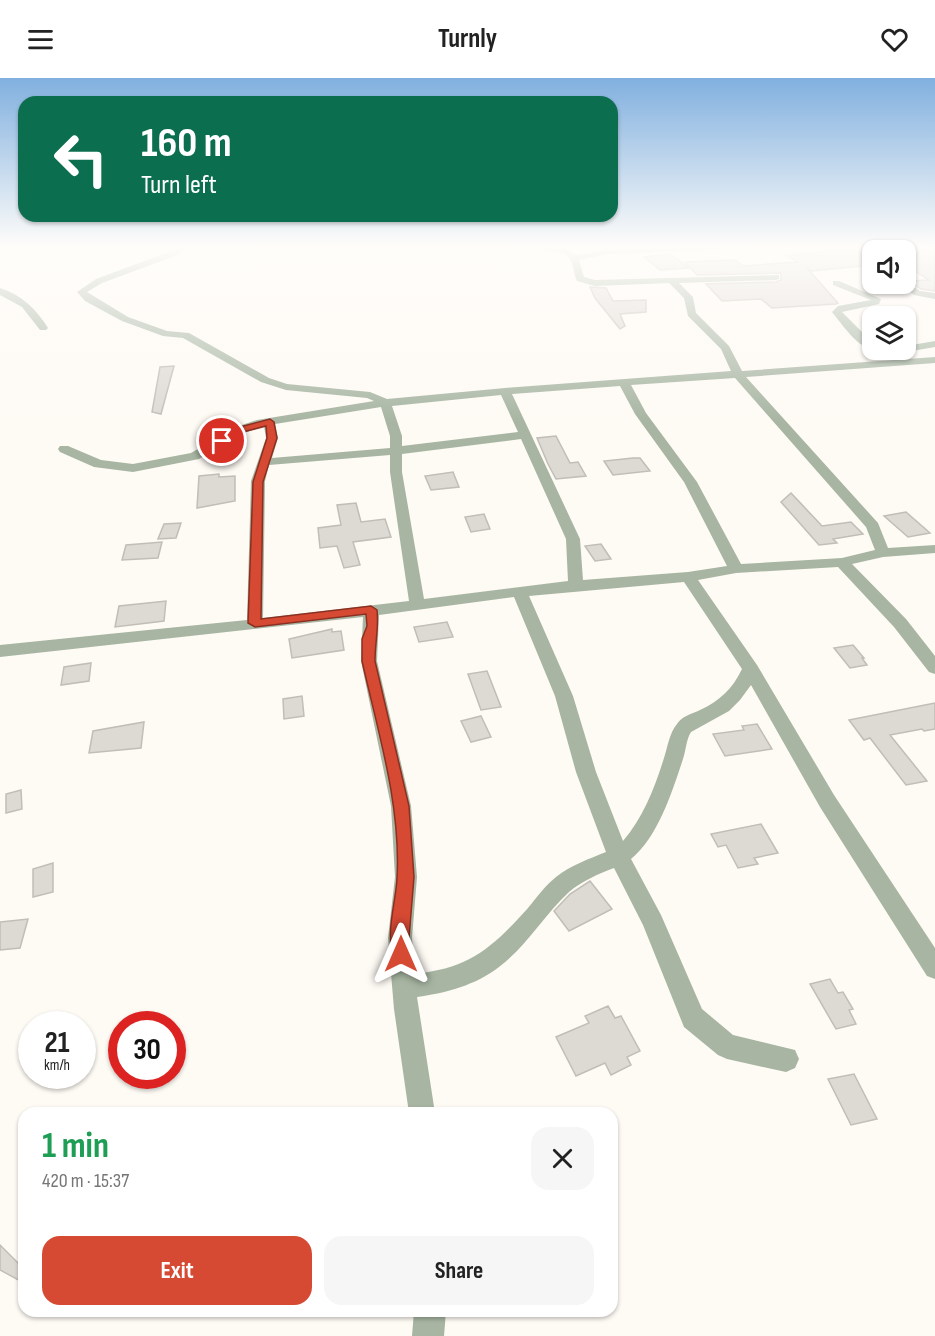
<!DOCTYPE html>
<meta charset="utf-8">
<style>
:root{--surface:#fff;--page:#f6f6f6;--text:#222;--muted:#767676;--accent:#d64933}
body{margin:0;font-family:"Sofia Sans Condensed",sans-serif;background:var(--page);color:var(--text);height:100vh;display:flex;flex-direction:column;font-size:22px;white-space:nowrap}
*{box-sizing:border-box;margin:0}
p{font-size:20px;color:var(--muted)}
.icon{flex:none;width:33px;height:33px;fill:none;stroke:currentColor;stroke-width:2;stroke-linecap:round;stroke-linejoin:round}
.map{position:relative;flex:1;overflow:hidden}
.drawer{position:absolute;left:18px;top:1029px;width:600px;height:210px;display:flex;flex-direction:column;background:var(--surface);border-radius:18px;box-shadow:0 2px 4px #0004}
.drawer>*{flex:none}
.hud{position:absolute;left:18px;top:18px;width:600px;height:126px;border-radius:18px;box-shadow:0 2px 4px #0004;background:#0b6e4f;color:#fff;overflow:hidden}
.controls{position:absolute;left:862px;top:162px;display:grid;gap:12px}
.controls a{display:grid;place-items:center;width:54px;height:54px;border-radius:12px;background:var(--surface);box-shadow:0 2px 4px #0004;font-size:30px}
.speed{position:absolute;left:18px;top:933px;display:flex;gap:12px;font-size:30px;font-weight:700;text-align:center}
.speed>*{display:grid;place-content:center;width:78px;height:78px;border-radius:50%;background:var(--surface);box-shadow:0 2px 4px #0004;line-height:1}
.speed small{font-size:15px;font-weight:400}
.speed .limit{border:9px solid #d22;background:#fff;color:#111}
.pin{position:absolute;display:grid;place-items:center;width:51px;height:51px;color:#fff;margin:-26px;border:3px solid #fff;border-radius:50%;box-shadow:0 2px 6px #0007}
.me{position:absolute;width:66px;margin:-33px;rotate:0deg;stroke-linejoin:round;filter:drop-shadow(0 0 4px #0008)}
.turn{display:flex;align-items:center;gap:21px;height:126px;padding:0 24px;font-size:27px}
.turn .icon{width:78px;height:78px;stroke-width:2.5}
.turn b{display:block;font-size:42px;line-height:51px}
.round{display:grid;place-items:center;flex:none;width:63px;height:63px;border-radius:18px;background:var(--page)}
.headline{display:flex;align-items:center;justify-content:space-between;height:102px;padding:0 24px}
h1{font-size:36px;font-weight:700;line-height:45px;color:#1e9e55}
.primary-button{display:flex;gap:12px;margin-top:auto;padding:12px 24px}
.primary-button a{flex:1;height:69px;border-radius:18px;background:var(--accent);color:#fff;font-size:24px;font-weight:700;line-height:69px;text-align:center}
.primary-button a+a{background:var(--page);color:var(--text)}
header{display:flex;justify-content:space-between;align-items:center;height:78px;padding:0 24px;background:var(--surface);font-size:27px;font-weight:700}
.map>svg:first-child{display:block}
.building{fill:#ddd9d3;stroke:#c1bdb7;stroke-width:1.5}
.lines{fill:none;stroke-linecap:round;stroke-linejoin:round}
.street{fill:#a7b5a2;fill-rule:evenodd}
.route{fill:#d64933;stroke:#8b2f21;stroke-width:1.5}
</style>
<header><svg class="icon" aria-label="menu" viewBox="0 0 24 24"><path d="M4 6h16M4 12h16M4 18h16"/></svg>Turnly<svg class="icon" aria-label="heart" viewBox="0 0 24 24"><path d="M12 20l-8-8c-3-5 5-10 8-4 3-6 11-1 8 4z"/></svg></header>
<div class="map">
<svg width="935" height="1258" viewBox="0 0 935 1258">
<rect width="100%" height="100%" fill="#fefaf4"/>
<g class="building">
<polygon points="935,169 935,213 921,211 909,203 929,202 906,187 906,172 884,172 880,170"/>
<polygon points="860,170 873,177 873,196 862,188 812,193 807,190 838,225 836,226 772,230 761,221 722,223 706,206 776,204 781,202 781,195 697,197 685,184 735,182 743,188 798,184 786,177"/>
<polygon points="670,176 689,190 660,192 644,179"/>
<polygon points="590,209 606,210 613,223 646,222 646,234 620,236 625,248 620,251 595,220"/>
<polygon points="174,288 161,336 152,334 160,289"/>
<polygon points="556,358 570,385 578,384 586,398 556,401 548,386 537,360"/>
<polygon points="633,380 640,380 650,393 613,397 604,383"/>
<polygon points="453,394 459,409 431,412 425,398"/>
<polygon points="219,396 219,399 235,398 235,423 197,430 199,398"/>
<polygon points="791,415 822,448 851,444 863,456 833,461 837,465 819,467 781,424"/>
<polygon points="356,425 361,444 385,441 391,459 353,464 360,487 344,490 337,468 320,470 318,450 341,447 337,427"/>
<polygon points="906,434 930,455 908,459 884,438"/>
<polygon points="484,436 490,451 471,454 465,439"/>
<polygon points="181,445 176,460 158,461 164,446"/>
<polygon points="162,464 158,480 122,482 126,467"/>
<polygon points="601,466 611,481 595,483 585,468"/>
<polygon points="166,523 164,543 115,549 119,528"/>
<polygon points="447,544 453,559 419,564 414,549"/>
<polygon points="332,551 332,554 341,553 344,572 292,580 289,561"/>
<polygon points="853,567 864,580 862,580 867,587 850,590 834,570"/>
<polygon points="91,585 89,603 61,607 64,589"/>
<polygon points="487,593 501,629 481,632 468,596"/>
<polygon points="302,618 304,638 284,641 283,621"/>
<polygon points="935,625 935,651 924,653 922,651 890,657 927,703 906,707 870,660 864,662 849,642"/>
<polygon points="481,638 491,659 471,664 461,643"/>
<polygon points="144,644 141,670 89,675 93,653"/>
<polygon points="757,646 772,671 725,678 713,656 744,652 742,648"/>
<polygon points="21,712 22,731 6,735 6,716"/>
<polygon points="761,746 778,775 754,780 758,786 738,790 726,767 718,769 711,756"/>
<polygon points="53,785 53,814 33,819 33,791"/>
<polygon points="590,803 612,831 569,853 554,833 570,816"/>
<polygon points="28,841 20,870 0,872 0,844"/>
<polygon points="830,901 838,915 843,914 853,931 849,932 856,946 836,951 810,906"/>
<polygon points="608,928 615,940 621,938 640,973 627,979 631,987 611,997 605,985 576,998 556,959 589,945 585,938"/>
<polygon points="854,996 877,1041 851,1047 828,1001"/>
<polygon points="0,1167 24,1191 24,1205 0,1192"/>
</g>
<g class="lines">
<g class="street">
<path d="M177,169H185L180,176L102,205L87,214L128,239L167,253L189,255L269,300L287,306L370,314L387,321L505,310L731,293L721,271L688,238L684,220L669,205L595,208L577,203C574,197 574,189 571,183C564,169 545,176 535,169L564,170L576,177L607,172L741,169L737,171L607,176L579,182L584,199L595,202L779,197V201L776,202L679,205L693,219L696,235L729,268L742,293L935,279V285L746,299L878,445L888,470L935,467V475L883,479L852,486L906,541L935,578V596L929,594L894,549L838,489L736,495L698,502L757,587L834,717L935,870V901L927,898L820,729L751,607L740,622L729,633L691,654C686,662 686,672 683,681C672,714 658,759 631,781L661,837L702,931L733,957L795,972L799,981L795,990L786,994L727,981L718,977L684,949L643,847L614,790C598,796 582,803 569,814C544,837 527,868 499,889C476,907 446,915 417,919L435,1035H409L394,931L388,860L395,799L391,728L361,583L363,539L0,579V567L247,542L251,403L266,360L264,348L244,355L199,381L133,394L94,389L60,374L58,371L60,368H68L101,382L133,386L191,375L236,349L257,342L374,323L367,320L286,312L261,304L183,260L163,258L122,243L85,223L77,214L96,201L174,172ZM735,300L866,449L875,472L842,480L741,486L697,404L646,335L631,307ZM620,308L635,336L684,404L727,488L688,494L583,502L580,461L512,316ZM501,317L518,354L402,368V358L392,328ZM381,329L390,358V370L272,380L278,360L275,346ZM521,361L566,461L568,503L424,521L402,394V376ZM390,377V394L409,523L263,540L265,403L269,387ZM684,504L742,591C733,610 720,623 700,632C692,636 682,638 677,646C669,656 668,668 664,680C655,709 643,740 623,763L596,694L573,618L529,518ZM514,519L555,618L576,694L606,774C589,781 571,787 556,799C545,808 537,819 528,830C492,870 470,890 415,896L412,860L417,799L411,728L377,583L379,537Z"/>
<polygon points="862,169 871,169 877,172 873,172 873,175"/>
<path d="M833,203H839L881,221L879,226L842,234L873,265V272H875C858,271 842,246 832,234L838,228L871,222L833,207Z"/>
<polygon points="906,204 920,213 935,215 935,221 914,217 901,206"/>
<path d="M0,210C22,217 36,231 48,250L46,252H40L22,229L0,217Z"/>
<polygon points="935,263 935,269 906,274 901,272 906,272 906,268"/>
<polygon points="414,1233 446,1233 444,1258 412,1258"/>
</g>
</g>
<linearGradient id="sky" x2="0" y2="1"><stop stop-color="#81b0df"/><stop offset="0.49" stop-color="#fffdfa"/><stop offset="1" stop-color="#fffdfa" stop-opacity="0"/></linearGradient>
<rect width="935" height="345" fill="url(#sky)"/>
<path class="route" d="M270,341L274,344L277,360L263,404L261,541L371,528L377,532C379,549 375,565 375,583L409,728L414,799L409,860L410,876L408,882L401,885L395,882C384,858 396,825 397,800C401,727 378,654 362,583V561L367,548L366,536L255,549L248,545L253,404L267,360L266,348L243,354L225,365L218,363L236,350Z"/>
</svg>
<div class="controls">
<a><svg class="icon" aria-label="sound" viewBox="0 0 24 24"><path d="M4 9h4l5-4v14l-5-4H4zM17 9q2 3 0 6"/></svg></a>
<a><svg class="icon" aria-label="layers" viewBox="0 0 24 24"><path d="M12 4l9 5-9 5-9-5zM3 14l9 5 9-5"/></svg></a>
</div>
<div class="speed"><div>21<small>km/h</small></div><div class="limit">30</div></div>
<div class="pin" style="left:222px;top:363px;background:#d93025"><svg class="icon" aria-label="arrive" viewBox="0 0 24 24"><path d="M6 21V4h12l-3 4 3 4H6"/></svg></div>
<svg class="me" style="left:401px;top:876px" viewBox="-20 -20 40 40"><path d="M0-17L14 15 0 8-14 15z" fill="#d64933" stroke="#fff" stroke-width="4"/></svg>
<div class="hud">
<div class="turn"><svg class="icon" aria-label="left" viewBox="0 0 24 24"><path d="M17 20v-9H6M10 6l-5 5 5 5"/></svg><div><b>160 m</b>Turn left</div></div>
</div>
<section class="drawer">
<div class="headline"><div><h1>1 min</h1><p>420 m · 15:37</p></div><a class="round"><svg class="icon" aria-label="close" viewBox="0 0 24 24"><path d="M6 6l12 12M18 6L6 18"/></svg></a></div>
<div class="primary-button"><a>Exit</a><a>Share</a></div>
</section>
</div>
